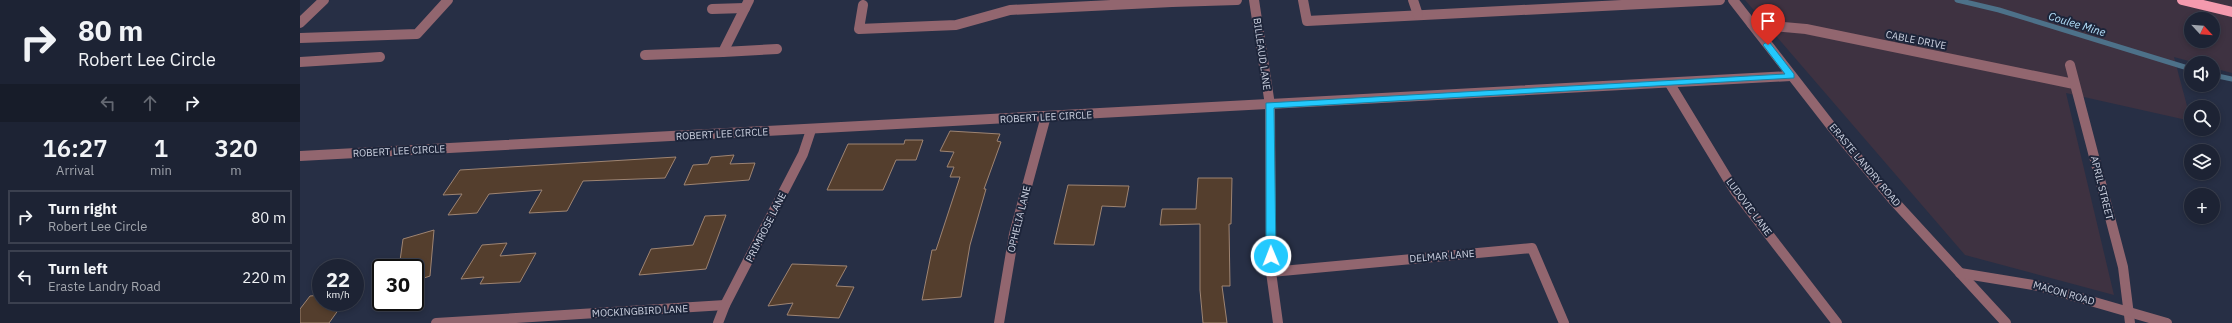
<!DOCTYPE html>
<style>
:root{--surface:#1d2334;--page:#2a2f40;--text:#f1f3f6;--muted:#a0a4ac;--line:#3b404f}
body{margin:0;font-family:"IBM Plex Sans",sans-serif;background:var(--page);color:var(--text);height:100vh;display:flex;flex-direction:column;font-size:15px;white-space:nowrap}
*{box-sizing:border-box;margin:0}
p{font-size:13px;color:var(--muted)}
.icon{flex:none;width:22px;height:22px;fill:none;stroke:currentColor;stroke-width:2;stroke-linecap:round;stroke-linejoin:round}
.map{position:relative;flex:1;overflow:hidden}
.sheet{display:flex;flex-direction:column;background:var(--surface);width:300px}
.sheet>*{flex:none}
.top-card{background:#1d2334;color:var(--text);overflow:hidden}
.needle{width:26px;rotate:116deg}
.controls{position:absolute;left:1884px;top:12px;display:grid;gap:8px}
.controls a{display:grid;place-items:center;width:36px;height:36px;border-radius:50%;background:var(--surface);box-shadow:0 2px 6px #0003,0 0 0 1px var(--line);font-size:20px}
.speed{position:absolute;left:12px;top:259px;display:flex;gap:8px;font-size:20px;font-weight:700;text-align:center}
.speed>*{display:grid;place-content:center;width:52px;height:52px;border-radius:50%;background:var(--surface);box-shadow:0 2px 6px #0003,0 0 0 1px var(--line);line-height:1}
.speed small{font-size:10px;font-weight:400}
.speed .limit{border:2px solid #111;border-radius:6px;background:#fff;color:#111}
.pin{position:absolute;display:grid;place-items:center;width:34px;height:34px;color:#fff;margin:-41px -17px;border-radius:50% 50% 50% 0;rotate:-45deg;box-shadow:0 0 4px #0007}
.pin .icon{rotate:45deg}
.me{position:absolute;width:44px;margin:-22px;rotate:359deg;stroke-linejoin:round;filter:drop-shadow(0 0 3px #0008)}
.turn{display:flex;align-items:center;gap:14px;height:84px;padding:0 12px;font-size:18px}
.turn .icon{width:52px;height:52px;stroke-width:2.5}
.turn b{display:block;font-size:28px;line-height:34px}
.lanes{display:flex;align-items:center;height:38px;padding:0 12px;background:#0003;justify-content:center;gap:20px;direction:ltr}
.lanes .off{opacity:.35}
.eta{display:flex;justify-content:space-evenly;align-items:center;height:68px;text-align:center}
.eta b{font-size:24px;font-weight:600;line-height:28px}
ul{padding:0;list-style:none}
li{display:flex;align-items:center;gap:12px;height:54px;margin:0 8px 6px;padding:0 4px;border:2px solid var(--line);border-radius:0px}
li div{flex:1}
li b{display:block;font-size:15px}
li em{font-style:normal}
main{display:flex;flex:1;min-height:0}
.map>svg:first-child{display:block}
.industrial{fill:#3e3241;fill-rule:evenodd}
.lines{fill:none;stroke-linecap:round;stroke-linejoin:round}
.stream{stroke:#4d7189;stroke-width:5}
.building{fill:#543e2d;stroke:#9e8472}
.minor{stroke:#92666f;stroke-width:10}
.major{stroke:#f49aae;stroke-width:10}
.route{fill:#23c9fe;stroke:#1783a5}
.labels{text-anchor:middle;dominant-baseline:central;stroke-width:4;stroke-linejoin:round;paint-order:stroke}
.street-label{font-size:10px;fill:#cdd2e1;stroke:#1d253a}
.water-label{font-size:11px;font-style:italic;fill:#b5e1fc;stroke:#1d253a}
</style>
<main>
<section class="sheet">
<div class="top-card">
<div class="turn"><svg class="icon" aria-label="right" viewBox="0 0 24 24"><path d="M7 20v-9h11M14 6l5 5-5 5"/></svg><div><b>80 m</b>Robert Lee Circle</div></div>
<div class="lanes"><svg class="icon off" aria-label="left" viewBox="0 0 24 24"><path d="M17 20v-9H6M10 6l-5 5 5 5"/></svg><svg class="icon off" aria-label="ahead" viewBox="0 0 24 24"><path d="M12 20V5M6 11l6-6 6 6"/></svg><svg class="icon" aria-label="right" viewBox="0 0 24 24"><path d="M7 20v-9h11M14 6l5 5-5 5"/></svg></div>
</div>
<div class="eta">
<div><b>16:27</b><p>Arrival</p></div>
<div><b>1</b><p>min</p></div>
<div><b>320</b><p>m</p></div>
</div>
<ul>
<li><svg class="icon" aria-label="right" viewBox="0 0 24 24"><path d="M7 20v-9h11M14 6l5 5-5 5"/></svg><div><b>Turn right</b><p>Robert Lee Circle</p></div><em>80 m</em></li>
<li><svg class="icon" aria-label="left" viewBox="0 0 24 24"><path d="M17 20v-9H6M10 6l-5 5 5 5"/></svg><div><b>Turn left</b><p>Eraste Landry Road</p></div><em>220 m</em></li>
</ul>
</section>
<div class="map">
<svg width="1932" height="323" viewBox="0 0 1932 323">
<rect width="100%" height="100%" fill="#272f45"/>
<path class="industrial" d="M1445,0H1932V73L1913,68V63H1896L1874,57L1891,121L1766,93L1814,295L1665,255ZM1891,19H1913V41H1891Z"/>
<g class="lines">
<g class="stream">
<polyline points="1657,0 1699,10 1891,69"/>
<polyline points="1913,75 1932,79"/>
</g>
</g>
<g class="building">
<polygon points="650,131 700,134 697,141 701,142 684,189 686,189 670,245 661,297 622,300 632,250 636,250 660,177 650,177 654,167 647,167 654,152 640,151"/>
<polygon points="605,140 623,140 616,160 596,160 583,190 527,190 548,144 604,144"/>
<polygon points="434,155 430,164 455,163 449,180 384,185 393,165 408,164 411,157"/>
<polygon points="376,157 365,178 283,181 267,211 229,213 242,190 189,194 177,213 148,215 162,194 143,195 160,170"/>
<polygon points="898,178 932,178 931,224 929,224 930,286 922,286 927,323 903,323 900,290 900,224 860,225 862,209 896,209"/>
<polygon points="768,185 829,186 825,207 802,206 794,245 754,244"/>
<polygon points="426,215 406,269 339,275 351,249 393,245 405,216"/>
<polygon points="134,230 130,276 115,281 115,268 99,268 103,239"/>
<polygon points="207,243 200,256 236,253 220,282 180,284 184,277 161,279 182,245"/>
<polygon points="492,264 547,266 536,286 554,287 539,318 487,315 493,303 468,306"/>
<polygon points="21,295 21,302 44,302 29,323 0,323 0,309 10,296"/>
</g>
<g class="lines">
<g class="minor">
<polyline points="872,0 872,2 937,0"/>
<polyline points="954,0 970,105 971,272 978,323"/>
<polyline points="1003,0 1007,21 1420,0"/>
<polyline points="1113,0 1118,15"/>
<polyline points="1433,0 1531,126 1593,200 1706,323"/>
<polyline points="563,5 559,29 656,25 710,10 872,2"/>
<polyline points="412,9 445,8"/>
<polyline points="0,23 24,0"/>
<polyline points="1452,24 1506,29 1774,84"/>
<polyline points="0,38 117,34 148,0"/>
<polyline points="423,52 477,49"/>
<polyline points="345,55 423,52 449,0"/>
<polyline points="0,62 80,57"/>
<polyline points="1770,65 1823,267 1830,323"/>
<polyline points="1370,84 1435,191 1537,323"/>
<polyline points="0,156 1491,76"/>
<polyline points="971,272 1232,248 1264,323"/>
<polyline points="1660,273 1739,286 1867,323"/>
<polyline points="136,323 425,305"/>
<polyline points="418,323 425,305 503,154 511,130"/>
<polyline points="699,323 714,234 746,116"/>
</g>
<polyline class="major" points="1882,0 1932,12"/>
</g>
<polygon class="route" points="1465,43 1470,43 1494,74 1494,78 974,108 976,256 971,260 966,256 966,103 1485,74 1463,45"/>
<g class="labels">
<g class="street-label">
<text transform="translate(1616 40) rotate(11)">CABLE DRIVE</text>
<text transform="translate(962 54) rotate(82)">BILLEAUD LANE</text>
<text transform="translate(746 117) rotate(-3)">ROBERT LEE CIRCLE</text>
<text transform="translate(422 134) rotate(-3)">ROBERT LEE CIRCLE</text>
<text transform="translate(99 151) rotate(-3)">ROBERT LEE CIRCLE</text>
<text transform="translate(1565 165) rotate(50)">ERASTE LANDRY ROAD</text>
<text transform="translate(1802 188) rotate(76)">APRIL STREET</text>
<text transform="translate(1449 207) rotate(53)">LUDOVIC LANE</text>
<text transform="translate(719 219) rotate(-76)">OPHELIA LANE</text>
<text transform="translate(466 227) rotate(-63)">PRIMROSE LANE</text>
<text transform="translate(1142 256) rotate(-5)">DELMAR LANE</text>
<text transform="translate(1764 293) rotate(16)">MACON ROAD</text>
<text transform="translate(340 311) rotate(-3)">MOCKINGBIRD LANE</text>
</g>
<g class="water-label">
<text transform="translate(1777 24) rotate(17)">Coulee Mine</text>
</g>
</g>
</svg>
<div class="controls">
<a><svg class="needle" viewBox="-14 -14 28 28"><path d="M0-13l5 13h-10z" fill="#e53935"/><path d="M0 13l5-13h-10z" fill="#a0a4ac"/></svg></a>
<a><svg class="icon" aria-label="sound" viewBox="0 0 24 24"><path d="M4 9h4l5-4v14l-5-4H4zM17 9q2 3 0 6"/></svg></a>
<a><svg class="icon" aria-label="search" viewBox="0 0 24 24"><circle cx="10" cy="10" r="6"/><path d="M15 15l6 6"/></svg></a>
<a><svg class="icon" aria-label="layers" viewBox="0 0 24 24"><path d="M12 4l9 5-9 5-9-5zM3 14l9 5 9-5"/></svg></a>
<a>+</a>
</div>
<div class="speed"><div>22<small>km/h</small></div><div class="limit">30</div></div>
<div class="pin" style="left:1468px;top:45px;background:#d93025"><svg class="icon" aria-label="arrive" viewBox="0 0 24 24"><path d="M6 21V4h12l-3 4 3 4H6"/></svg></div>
<svg class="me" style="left:971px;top:256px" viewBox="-20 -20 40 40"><circle r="17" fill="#23c9fe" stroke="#fff" stroke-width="3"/><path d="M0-11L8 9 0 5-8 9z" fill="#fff"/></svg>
</div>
</main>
